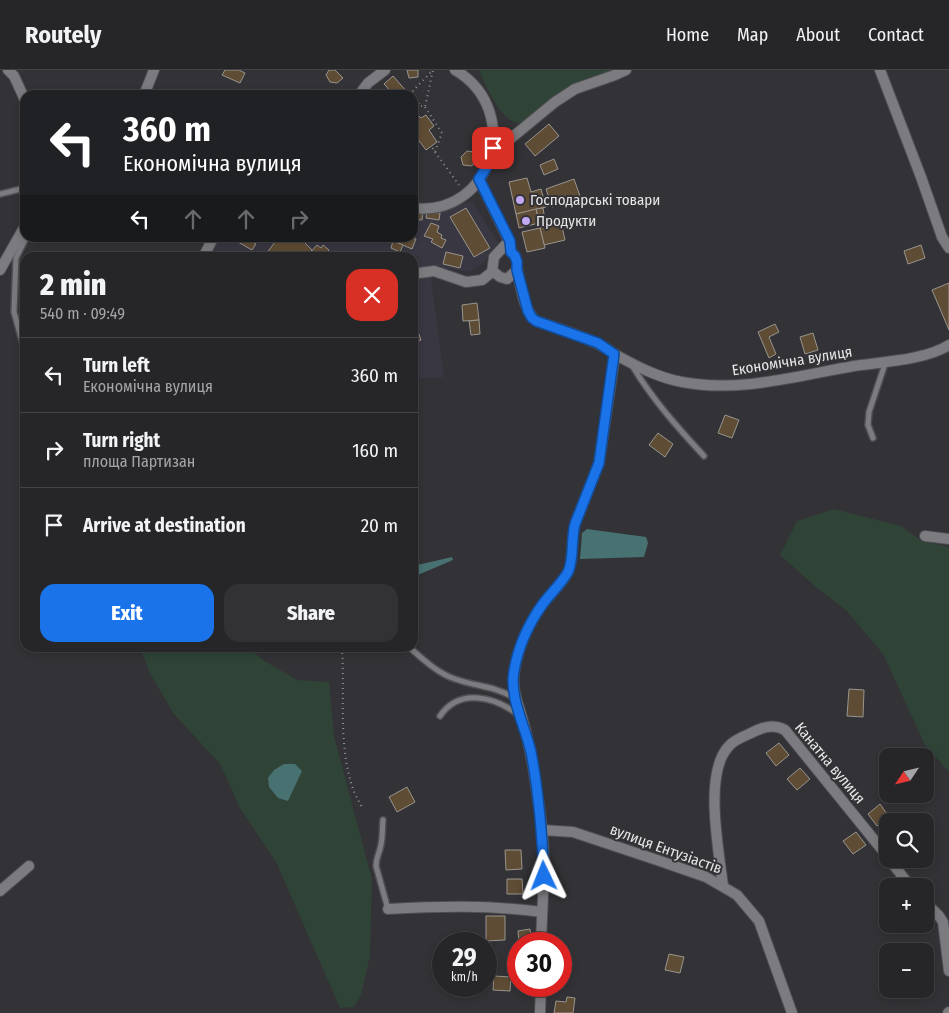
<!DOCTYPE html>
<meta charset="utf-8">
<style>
:root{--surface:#262628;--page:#323234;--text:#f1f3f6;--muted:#a4a5a8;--line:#424345;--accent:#1a73e8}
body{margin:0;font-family:"Fira Sans Condensed",sans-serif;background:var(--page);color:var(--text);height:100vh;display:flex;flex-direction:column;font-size:19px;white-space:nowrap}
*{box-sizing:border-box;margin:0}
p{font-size:16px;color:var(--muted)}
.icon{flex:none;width:28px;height:28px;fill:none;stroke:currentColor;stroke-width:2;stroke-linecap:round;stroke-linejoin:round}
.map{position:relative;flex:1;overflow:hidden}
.drawer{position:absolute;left:20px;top:182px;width:398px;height:400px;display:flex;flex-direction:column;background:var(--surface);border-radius:15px;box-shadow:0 2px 8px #0003,0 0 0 1px var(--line)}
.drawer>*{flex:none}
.hud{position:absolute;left:20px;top:20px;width:398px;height:152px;border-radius:15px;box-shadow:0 2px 8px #0003,0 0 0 1px var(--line);background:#202124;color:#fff;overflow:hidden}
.needle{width:32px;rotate:235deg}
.buttons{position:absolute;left:879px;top:678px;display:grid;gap:10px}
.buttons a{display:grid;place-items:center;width:55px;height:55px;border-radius:10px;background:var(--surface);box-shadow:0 2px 8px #0003,0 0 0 1px var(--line);font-size:25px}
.speed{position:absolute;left:432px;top:862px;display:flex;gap:10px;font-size:25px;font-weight:700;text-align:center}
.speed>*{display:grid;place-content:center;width:65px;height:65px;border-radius:50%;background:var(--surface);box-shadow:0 2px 8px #0003,0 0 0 1px var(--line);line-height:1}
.speed small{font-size:12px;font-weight:400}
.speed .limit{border:8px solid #d22;background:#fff;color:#111}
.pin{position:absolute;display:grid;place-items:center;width:42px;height:42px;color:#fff;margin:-21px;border-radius:10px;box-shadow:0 2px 8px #0006}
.me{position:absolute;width:55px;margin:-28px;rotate:358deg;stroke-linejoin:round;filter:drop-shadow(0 0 4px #0008)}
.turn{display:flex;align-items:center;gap:18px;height:105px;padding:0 20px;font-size:22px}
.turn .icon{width:65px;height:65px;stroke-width:2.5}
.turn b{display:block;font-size:35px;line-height:42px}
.lanes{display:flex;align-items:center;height:48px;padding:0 20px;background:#0003;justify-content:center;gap:25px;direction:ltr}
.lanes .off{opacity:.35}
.round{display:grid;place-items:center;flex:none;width:52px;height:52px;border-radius:15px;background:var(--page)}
.head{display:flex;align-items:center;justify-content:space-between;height:85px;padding:0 20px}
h1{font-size:30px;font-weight:800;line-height:38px}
.button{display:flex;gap:10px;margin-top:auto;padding:10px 20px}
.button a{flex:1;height:58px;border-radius:15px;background:var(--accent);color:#fff;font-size:20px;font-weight:800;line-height:58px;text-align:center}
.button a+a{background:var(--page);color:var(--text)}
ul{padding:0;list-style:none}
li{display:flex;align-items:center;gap:15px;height:75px;padding:0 20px;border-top:1px solid var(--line)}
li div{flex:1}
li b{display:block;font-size:19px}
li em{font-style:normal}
header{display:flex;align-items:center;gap:30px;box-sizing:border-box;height:70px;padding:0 25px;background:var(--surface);border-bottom:1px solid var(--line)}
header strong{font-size:24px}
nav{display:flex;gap:28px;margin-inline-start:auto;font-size:18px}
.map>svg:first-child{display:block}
.built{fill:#393742}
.green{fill:#2f4337;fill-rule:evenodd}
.water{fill:#487172}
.building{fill:#5f4c34;stroke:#989590}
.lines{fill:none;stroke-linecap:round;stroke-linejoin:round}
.service-casing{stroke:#4f4f53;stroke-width:8}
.minor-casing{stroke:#4f4f53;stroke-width:12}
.path{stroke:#929194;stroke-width:2;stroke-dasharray:1 4;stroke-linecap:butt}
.service{stroke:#7b7b80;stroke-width:5}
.minor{stroke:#7b7b80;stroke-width:10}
.route-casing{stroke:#114b97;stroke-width:12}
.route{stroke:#1a73e8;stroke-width:9}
.poi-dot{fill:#c1a8f3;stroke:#333236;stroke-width:2}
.labels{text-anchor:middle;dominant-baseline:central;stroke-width:4;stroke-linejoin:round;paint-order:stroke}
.poi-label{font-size:15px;fill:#e6e5e8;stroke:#333236;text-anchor:start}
.street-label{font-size:15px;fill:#e6e5e8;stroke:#333236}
</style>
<header>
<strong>Routely</strong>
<nav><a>Home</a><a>Map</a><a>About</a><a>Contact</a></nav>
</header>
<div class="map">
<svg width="949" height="943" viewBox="0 0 949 943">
<rect width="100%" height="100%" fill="#333236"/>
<g class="built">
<polygon points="472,131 498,173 484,192 470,202 434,197 413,201 412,188 205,188 209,168 412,168 413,136 444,140"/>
<polygon points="430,203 444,307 413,309 413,207"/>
</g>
<g class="green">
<path d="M479,0H615L522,52L517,53C500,49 485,15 479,0Z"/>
<polygon points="834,439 901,456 920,470 949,477 949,702 925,675 883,584 847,541 817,518 780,485 797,451"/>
<path d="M140,578H249L263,590L297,610L329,612L334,666L372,809L370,886L361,925L354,937L340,938L276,792L240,738L220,694L173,643L150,603ZM274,700L299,708L293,718L269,717L268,708Z"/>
</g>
<g class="water">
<polygon points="587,459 646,467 648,473 644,487 580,489 582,463"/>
<polygon points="452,487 453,490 413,507 413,496"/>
<polygon points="284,694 295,694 302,701 288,731 278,728 269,717 268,708 274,700"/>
</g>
<g class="building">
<polygon points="225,0 239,0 245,3 240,13 222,5"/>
<polygon points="329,0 335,0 343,8 337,13 330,12 326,5"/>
<polygon points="407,0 418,0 418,7 409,8"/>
<polygon points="393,6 408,23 405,25 394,25 384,14"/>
<polygon points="412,43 418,45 421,48 426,45 434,56 429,60 437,72 426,80 417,68 412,71"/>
<polygon points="549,54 559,66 535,86 525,74"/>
<polygon points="467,81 474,82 476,90 472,96 463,95 461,87"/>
<polygon points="554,89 558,99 544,105 540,95"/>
<polygon points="527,108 531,122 541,119 546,137 516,144 509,112"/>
<polygon points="574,109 580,126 552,137 546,119"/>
<polygon points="466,138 490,178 474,187 450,147"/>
<polygon points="543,138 545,150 539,151 536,139"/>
<polygon points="536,139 539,153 519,158 516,144"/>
<polygon points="412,140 423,142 422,150 412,149"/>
<polygon points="427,141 440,143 439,150 426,148"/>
<polygon points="561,152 565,170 544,175 540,158"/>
<polygon points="431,153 439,156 437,162 442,165 441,168 446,170 442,178 431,172 433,169 424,166"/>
<polygon points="540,158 545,178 527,182 522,162"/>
<polygon points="240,168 246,168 256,174 252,180 238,172"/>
<polygon points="278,168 300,168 312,180 306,188 263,188"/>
<polygon points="395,168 411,168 416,169 412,179 393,171"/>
<polygon points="393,171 403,175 400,182 391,178"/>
<polygon points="317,175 321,178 323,175 329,180 322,188 309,188 307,186"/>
<polygon points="921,175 925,188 908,194 904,181"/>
<polygon points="446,182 463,186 460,198 443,194"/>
<polygon points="949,213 949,260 932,220"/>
<polygon points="477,233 479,250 463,251 462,235"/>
<polygon points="412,245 421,270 412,273"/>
<polygon points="479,250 480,264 471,265 469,251"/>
<polygon points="775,254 779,262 769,267 776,284 769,288 758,262"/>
<polygon points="813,263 818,280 805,284 800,267"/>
<polygon points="725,345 739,350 732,368 718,363"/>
<polygon points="658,363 673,374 665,387 649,375"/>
<polygon points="849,619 864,620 863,647 847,646"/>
<polygon points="779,673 789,685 776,696 766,683"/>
<polygon points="800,698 810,709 797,720 787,709"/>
<polygon points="407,717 415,732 397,742 389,727"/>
<polygon points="880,734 889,747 877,756 868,744"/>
<polygon points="856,762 866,775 853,784 843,771"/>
<polygon points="505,780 521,780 522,799 506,800"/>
<polygon points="507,809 522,809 523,824 507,824"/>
<polygon points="486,846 505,846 505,870 486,871"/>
<polygon points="530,859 532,874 519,874 518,861"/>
<polygon points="669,884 684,887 680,903 665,900"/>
<polygon points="494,906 511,907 510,921 493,920"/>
<polygon points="567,927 575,928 573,943 554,943 556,931 566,932"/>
</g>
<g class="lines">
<g class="service-casing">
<g id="service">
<polyline points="0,124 25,118"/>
<polyline points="25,273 22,271 14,242 16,188 26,168"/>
<path d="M633,297C653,330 678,358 704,386"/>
<polyline points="873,368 868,355 869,342 886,291"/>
<path d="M410,578C423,589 437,603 455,609C477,617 492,615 515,628"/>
<path d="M440,646C460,617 496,627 520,646"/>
<path d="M383,750C382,759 383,770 380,779C378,786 376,789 376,796L388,839"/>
</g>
</g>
<g class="minor-casing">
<g id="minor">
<polyline points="8,0 14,6 25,30"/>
<polyline points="880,0 921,107 942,167 949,178"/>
<polyline points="144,25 154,0"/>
<polyline points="359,25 368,13 385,0"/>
<polyline points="492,84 555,32 575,19 615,5 626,0"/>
<path d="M479,109L509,171L511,182C519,189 516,194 518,203C521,218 524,241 536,251C556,258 577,264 596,273C603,276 609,281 616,285C636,296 659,308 682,312C739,323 797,306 854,296C882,292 926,290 949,275"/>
<path d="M412,138C493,148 524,40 455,0"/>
<polyline points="203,188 213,168"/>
<polyline points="0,200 25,156"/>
<polyline points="492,202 494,187 509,171"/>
<polyline points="492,202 494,202 500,207 507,209 517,200"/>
<polyline points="412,204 434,201 466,212 482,210 492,202"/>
<polyline points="925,466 949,469"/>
<polyline points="542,760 573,762 657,790 706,807 737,825 759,851 792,943"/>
<polyline points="889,789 910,816"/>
<path d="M723,816C719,781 703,703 729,676C734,670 742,667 749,664C761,658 772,653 785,660L888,787"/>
<polyline points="0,821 29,796"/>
<polyline points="925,832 939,846 943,852 949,901"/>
<path d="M388,839C441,836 489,835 542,842"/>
<path d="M541,874C542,836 546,798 542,760C540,739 536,718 533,696C530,680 527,664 522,648C518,633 512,621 514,604C517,580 528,555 542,535C550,524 562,514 568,502C574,490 571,468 575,454L599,393L615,284"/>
<polyline points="540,943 541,916"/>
<polyline points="948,943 949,942"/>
</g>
</g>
<g class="path">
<polyline points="409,25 432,1"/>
<polyline points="412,27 419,32 419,34"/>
<polyline points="412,36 415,34 425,37 433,0"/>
<polyline points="425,37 442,63 435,82 431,76"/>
<polyline points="435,82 459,115"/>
<path d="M342,578C345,623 338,672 352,716C354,723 358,730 362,737"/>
</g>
<use href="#service" class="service"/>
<use href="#minor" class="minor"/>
</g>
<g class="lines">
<g class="route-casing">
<path id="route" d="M493,78L488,95L479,109L510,171L511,182L515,186L517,192V200L528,241L532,248L536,251L598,273L614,284L599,393L575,454C571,468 574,490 568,502C561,514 550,524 542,535C528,555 518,577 514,601C509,627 525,656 531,682C539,723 542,764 544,806"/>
</g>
<use href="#route" class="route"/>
</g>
<g class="poi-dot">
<circle cx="520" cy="130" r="5"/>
<circle cx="526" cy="151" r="5"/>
</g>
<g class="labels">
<g class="poi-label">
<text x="530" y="130">Господарські товари</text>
<text x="536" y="151">Продукти</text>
</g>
<g class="street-label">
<text transform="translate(792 291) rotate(-9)">Економічна вулиця</text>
<text transform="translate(830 693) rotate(50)">Канатна вулиця</text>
<text transform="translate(666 779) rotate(20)">вулиця Ентузіастів</text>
</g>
</g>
</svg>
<div class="buttons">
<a><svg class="needle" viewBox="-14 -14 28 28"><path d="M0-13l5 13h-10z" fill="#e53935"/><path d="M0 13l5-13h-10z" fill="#a4a5a8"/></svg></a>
<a><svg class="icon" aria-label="search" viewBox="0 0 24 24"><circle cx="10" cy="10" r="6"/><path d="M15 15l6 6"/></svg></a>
<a>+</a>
<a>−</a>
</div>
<div class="speed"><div>29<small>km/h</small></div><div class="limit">30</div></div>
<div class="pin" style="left:493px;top:78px;background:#d93025"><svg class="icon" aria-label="arrive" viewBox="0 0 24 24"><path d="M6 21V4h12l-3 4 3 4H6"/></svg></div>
<svg class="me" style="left:544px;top:806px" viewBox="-20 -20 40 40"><path d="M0-17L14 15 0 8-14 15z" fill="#1a73e8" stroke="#fff" stroke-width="4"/></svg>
<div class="hud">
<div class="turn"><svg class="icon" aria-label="left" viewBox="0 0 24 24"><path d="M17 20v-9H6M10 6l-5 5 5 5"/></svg><div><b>360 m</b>Економічна вулиця</div></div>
<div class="lanes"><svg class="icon" aria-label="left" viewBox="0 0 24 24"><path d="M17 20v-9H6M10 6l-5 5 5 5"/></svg><svg class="icon off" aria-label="ahead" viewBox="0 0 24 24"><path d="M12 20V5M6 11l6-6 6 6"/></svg><svg class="icon off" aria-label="ahead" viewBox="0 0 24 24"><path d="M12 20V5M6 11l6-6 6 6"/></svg><svg class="icon off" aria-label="right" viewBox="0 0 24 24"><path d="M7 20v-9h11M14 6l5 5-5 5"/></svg></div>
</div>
<section class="drawer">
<div class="head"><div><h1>2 min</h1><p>540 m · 09:49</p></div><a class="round" style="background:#d93025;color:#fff"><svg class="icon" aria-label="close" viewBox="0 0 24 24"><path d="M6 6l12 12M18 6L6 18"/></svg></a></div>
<ul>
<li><svg class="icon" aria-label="left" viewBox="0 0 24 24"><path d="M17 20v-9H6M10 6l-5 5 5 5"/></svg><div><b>Turn left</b><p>Економічна вулиця</p></div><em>360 m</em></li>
<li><svg class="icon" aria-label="right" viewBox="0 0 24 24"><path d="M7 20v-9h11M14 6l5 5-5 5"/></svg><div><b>Turn right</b><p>площа Партизан</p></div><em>160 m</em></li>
<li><svg class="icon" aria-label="arrive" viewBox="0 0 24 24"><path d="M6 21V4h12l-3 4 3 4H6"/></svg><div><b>Arrive at destination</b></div><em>20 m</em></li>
</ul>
<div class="button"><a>Exit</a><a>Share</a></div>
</section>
</div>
